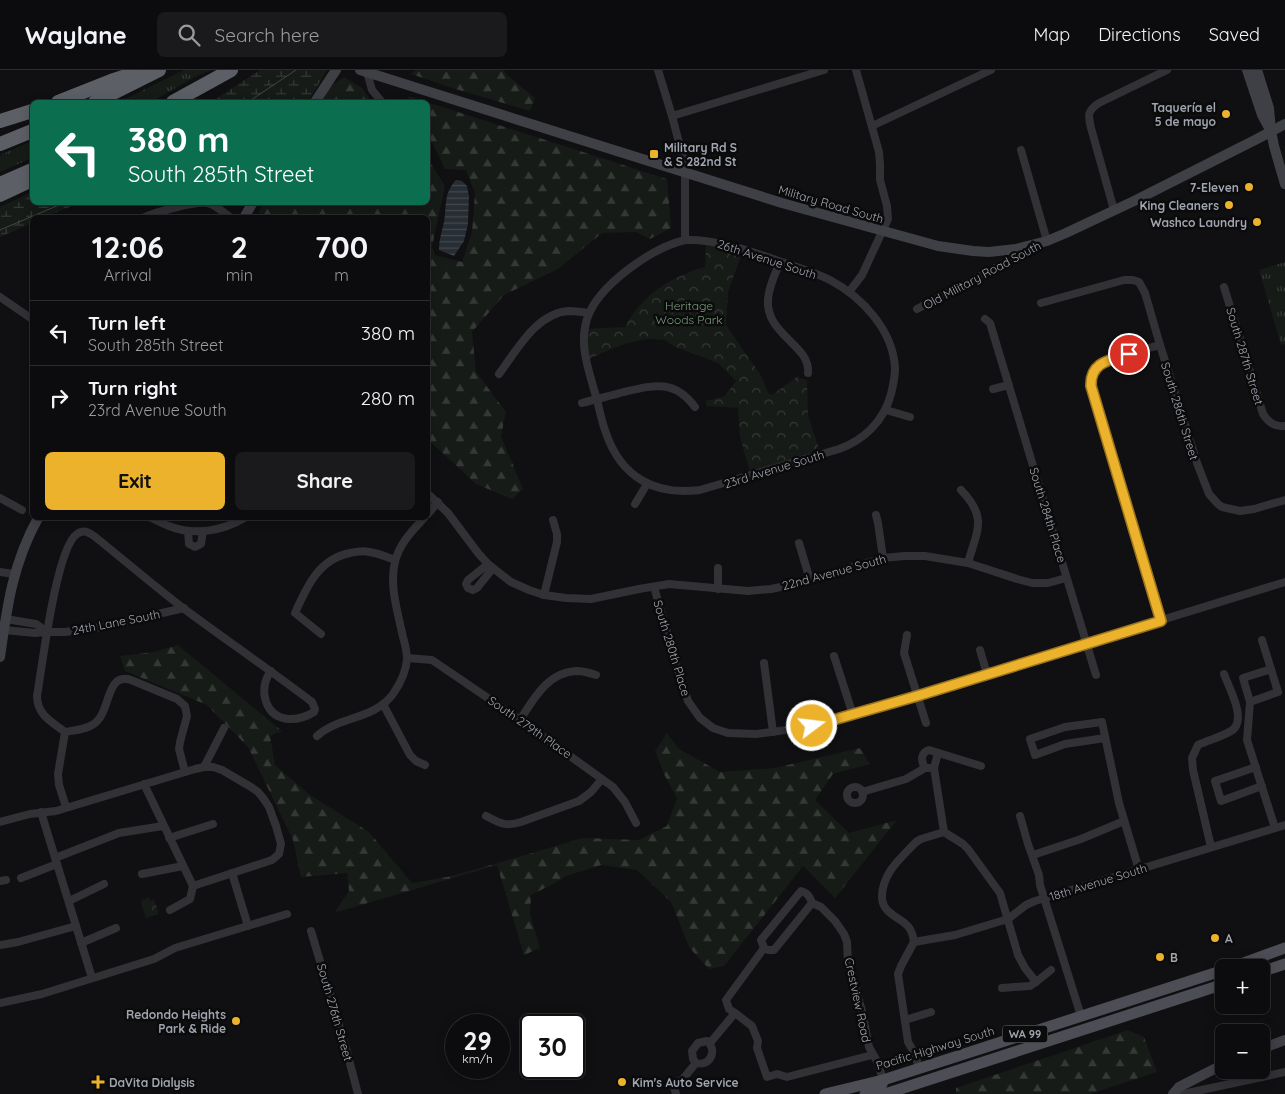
<!DOCTYPE html>
<meta charset="utf-8">
<style>
:root{--surface:#0c0b0d;--page:#1a191b;--text:#f1f3f6;--muted:#9a9b9d;--line:#2c2b2e;--accent:#ecb22c}
body{margin:0;font-family:Quicksand,sans-serif;background:var(--page);color:var(--text);height:100vh;display:flex;flex-direction:column;font-size:19px;white-space:nowrap}
*{box-sizing:border-box;margin:0}
p{font-size:16px;color:var(--muted)}
.icon{flex:none;width:28px;height:28px;fill:none;stroke:currentColor;stroke-width:2;stroke-linecap:round;stroke-linejoin:round}
.map{position:relative;flex:1;overflow:hidden}
.panel{position:absolute;left:30px;top:145px;width:400px;height:305px;display:flex;flex-direction:column;background:var(--surface);border-radius:8px;box-shadow:0 2px 12px #0003,0 0 0 1px var(--line)}
.panel>*{flex:none}
.guide{position:absolute;left:30px;top:30px;width:400px;height:105px;border-radius:8px;box-shadow:0 2px 12px #0003,0 0 0 1px var(--line);background:#0b6e4f;color:#fff;overflow:hidden}
.controls{position:absolute;left:1215px;top:889px;display:grid;gap:10px}
.controls a{display:grid;place-items:center;width:55px;height:55px;border-radius:8px;background:var(--surface);box-shadow:0 2px 12px #0003,0 0 0 1px var(--line);font-size:25px}
.speed{position:absolute;left:445px;top:944px;display:flex;gap:10px;font-size:25px;font-weight:700;text-align:center}
.speed>*{display:grid;place-content:center;width:65px;height:65px;border-radius:50%;background:var(--surface);box-shadow:0 2px 12px #0003,0 0 0 1px var(--line);line-height:1}
.speed small{font-size:12px;font-weight:400}
.speed .limit{border:2px solid #111;border-radius:8px;background:#fff;color:#111}
.pin{position:absolute;display:grid;place-items:center;width:42px;height:42px;color:#fff;margin:-21px;border:2px solid #fff;border-radius:50%;box-shadow:0 1px 5px #0007}
.me{position:absolute;width:55px;margin:-28px;rotate:75deg;stroke-linejoin:round;filter:drop-shadow(0 0 4px #0008)}
.turn{display:flex;align-items:center;gap:18px;height:105px;padding:0 15px;font-size:22px}
.turn .icon{width:65px;height:65px;stroke-width:2.5}
.turn b{display:block;font-size:35px;line-height:42px}
.eta{display:flex;justify-content:space-evenly;align-items:center;height:85px;text-align:center}
.eta b{font-size:30px;font-weight:700;line-height:35px}
.cta{display:flex;gap:10px;margin-top:auto;padding:10px 15px}
.cta a{flex:1;height:58px;border-radius:8px;background:var(--accent);color:#111;font-size:20px;font-weight:700;line-height:58px;text-align:center}
.cta a+a{background:var(--page);color:var(--text)}
ul{padding:0;list-style:none}
li{display:flex;align-items:center;gap:15px;height:65px;padding:0 15px;border-top:1px solid var(--line)}
li div{flex:1}
li b{display:block;font-size:19px}
li em{font-style:normal}
header{display:flex;align-items:center;gap:30px;box-sizing:border-box;height:70px;padding:0 25px;background:var(--surface);border-bottom:1px solid var(--line)}
header strong{font-size:24px}
nav{display:flex;gap:28px;margin-inline-start:auto;font-size:18px}
.search{width:350px;height:45px;background:var(--page);display:flex;align-items:center;gap:12px;box-sizing:border-box;padding:0 18px;border-radius:8px;color:var(--muted);font-size:19px}
.map>svg:first-child{display:block}
.grass{fill:url(#grass-tufts)}
.forest{fill:url(#forest-firs)}
.wetland{fill:url(#wetland-marsh)}
.park{fill:url(#park-crowns)}
.water{fill:url(#water-rules)}
.lines{fill:none;stroke-linecap:round;stroke-linejoin:round}
.street{stroke:#313136;stroke-width:8}
.secondary{stroke:#3f4046;stroke-width:10}
.primary{stroke:#4d4e55;stroke-width:11}
.highway{stroke:#5d5f67;stroke-width:14}
.tram{stroke:#44454b;stroke-width:1}
.route-casing{stroke:#99741d;stroke-width:12}
.route{stroke:#ecb22c;stroke-width:9}
.poi-dot{fill:#ecb22c;stroke:#0b0b0c;stroke-width:2}
.labels{text-anchor:middle;dominant-baseline:central;stroke-width:5;stroke-linejoin:round;paint-order:stroke}
.shield{fill:#0b0b0c;stroke:#747780;stroke-width:1}
.shield-label{font-size:11px;font-weight:bold;fill:#a1a5b1}
.poi-label{font-size:12px;font-weight:bold;fill:#a1a5b1;stroke:#0b0b0c;text-anchor:end}
.street-label{font-size:12px;fill:#a1a5b1;stroke:#0b0b0c}
.park-label{font-size:12px;fill:#789c7b;stroke:#0b0b0c}
</style>
<header>
<strong>Waylane</strong>
<div class="search"><svg class="icon" aria-label="search" viewBox="0 0 24 24"><circle cx="10" cy="10" r="6"/><path d="M15 15l6 6"/></svg>Search here</div>
<nav><a>Map</a><a>Directions</a><a>Saved</a></nav>
</header>
<div class="map">
<svg width="1285" height="1024" viewBox="0 0 1285 1024">
<defs>
<pattern id="grass-tufts" width="24" height="20" patternUnits="userSpaceOnUse" patternTransform="scale(1.25)"><rect width="24" height="20" fill="#161b17"/><path d="M3 7l-1-3M5 7V3M7 7l1-3M15 17l-1-3M17 17v-4M19 17l1-3" fill="none" stroke="#353936"/></pattern>
<pattern id="forest-firs" width="22" height="20" patternUnits="userSpaceOnUse" patternTransform="scale(1.25)"><rect width="22" height="20" fill="#161b17"/><path d="M5 1l3.5 6h-7zM16 11l3.5 6h-7z" fill="#353936"/></pattern>
<pattern id="wetland-marsh" width="20" height="14" patternUnits="userSpaceOnUse" patternTransform="scale(1.25)"><rect width="20" height="14" fill="#161b17"/><path d="M1 5h8M5 5V1M11 12h8M15 12V8" fill="none" stroke="#353936"/></pattern>
<pattern id="park-crowns" width="20" height="18" patternUnits="userSpaceOnUse" patternTransform="scale(1.25)"><rect width="20" height="18" fill="#161b17"/><path d="M2 6a3 3 0 1 1 6 0M12 15a3 3 0 1 1 6 0" fill="none" stroke="#353936"/></pattern>
<pattern id="water-rules" width="6" height="5" patternUnits="userSpaceOnUse" patternTransform="scale(1.25)"><rect width="6" height="5" fill="#272d34"/><path d="M0 2.5h6" fill="none" stroke="#43484f"/></pattern>
</defs>
<rect width="100%" height="100%" fill="#100f11"/>
<g class="grass">
<polygon points="184,0 211,0 197,6 151,32 119,32"/>
<polygon points="32,71 32,88 0,102 0,85"/>
<polygon points="1285,192 1285,274 1281,275 1259,200"/>
</g>
<g class="forest">
<polygon points="416,0 504,0 507,5 535,28 530,41 452,18 411,4"/>
<polygon points="344,7 362,18 372,32 321,32 331,16"/>
<polygon points="408,26 667,109 671,158 650,169 636,162 602,163 558,199 504,225 472,262 476,302 506,342 501,366 523,419 512,429 476,414 435,376 428,371 428,148 258,147 262,133 428,132 428,92 432,95 445,116 432,177 435,185 462,192 472,162 475,123 466,100 445,99 428,64 428,32 411,32"/>
<polygon points="178,575 282,661 270,666 275,695 310,725 369,762 412,813 447,807 498,793 583,768 639,770 667,756 677,728 665,706 655,681 667,663 679,679 720,702 775,698 860,678 870,694 833,704 815,730 849,763 897,750 835,828 803,796 724,896 709,899 689,877 671,832 637,800 601,795 566,806 553,814 531,825 530,844 540,878 524,885 497,795 334,843 349,821 347,803 301,807 293,770 248,677 207,635 125,601 120,586 154,582"/>
<polygon points="1128,960 1144,967 1157,1002 1090,1024 956,1024 956,1018"/>
</g>
<g class="wetland">
<polygon points="260,0 327,0 308,32 211,32"/>
<polygon points="32,122 32,132 79,133 45,147 32,148 32,153 0,167 0,137"/>
</g>
<g class="park">
<path d="M706,171L743,180L728,222L726,255L762,307L768,323L772,325L798,306L799,308L807,310L808,345L821,385L751,406L740,367L738,338L706,336V331L725,326L736,311L718,293L675,277L665,270L647,269L628,273L611,279L585,291V259L625,257C642,225 671,206 705,197Z"/>
<polygon points="149,828 150,831 154,829 159,844 146,848 141,833 142,830"/>
</g>
<path class="water" d="M456,110L462,111L467,116L469,126L468,154L464,171L454,186L439,180C439,170 442,161 444,152C447,136 443,124 456,110Z"/>
<g class="lines">
<g class="street">
<polyline points="658,0 672,46 685,95 685,170"/>
<polyline points="367,2 372,20 382,32"/>
<polyline points="672,46 824,0"/>
<polyline points="872,56 991,0"/>
<path d="M1114,140L1091,58C1088,45 1087,41 1099,33L1167,0"/>
<path d="M143,148C156,142 194,131 208,133C216,135 224,143 231,148"/>
<path d="M685,170C715,169 744,179 773,189C792,196 812,201 830,210C862,227 893,260 895,298C895,307 893,316 891,324C884,351 864,370 839,379L700,420C655,426 621,407 606,363C601,350 599,336 595,323C588,298 579,274 587,249C598,215 652,178 685,170Z"/>
<path d="M780,192C775,204 769,216 768,229C765,265 811,275 808,303"/>
<path d="M1224,217L1263,344C1269,353 1275,357 1285,356"/>
<polyline points="849,222 862,205 888,149 887,136 880,110 880,94 879,82 856,0"/>
<polyline points="0,227 32,249"/>
<polyline points="1041,233 1124,210 1133,210 1139,212 1145,223 1160,275 1197,393 1209,424 1218,434 1222,437 1240,441 1254,439 1285,430"/>
<polyline points="917,239 1047,171 1021,80"/>
<polyline points="985,249 990,253 1096,605"/>
<path d="M1160,275C1144,280 1098,288 1092,304C1089,312 1093,323 1095,331L1161,551"/>
<path d="M499,304C517,280 536,243 569,241C576,241 582,242 589,243"/>
<polyline points="993,319 1009,315"/>
<path d="M582,333C596,329 610,326 624,322C654,315 674,309 695,337"/>
<polyline points="886,340 910,347"/>
<path d="M961,420C988,448 977,460 968,493"/>
<polyline points="428,424 448,443 478,483 488,494 511,512 529,520 544,525 566,528 591,529 639,519 669,514 748,521 771,519 795,514 883,488 904,486 925,486 968,493 1017,509 1032,513 1048,513 1066,508"/>
<polyline points="0,428 22,440"/>
<polyline points="635,434 647,414"/>
<polyline points="428,444 438,432"/>
<polyline points="876,445 878,453 883,488"/>
<path d="M151,448C157,450 163,454 169,456C193,466 223,461 244,448"/>
<polyline points="188,461 189,474 195,477 201,474 203,461"/>
<polyline points="799,473 810,510"/>
<polyline points="488,494 468,510 466,514 468,518 473,520 477,518 493,498"/>
<polyline points="0,502 14,504"/>
<polyline points="654,517 680,607 688,631 700,648 713,658 728,663 756,664 801,658 853,645 1285,512"/>
<polyline points="718,519 718,498"/>
<polyline points="544,525 557,472 557,464 553,450"/>
<polyline points="6,549 36,554 47,562"/>
<polyline points="4,560 35,563 47,562 65,562 102,557 184,538"/>
<path d="M321,564L295,543C307,516 319,489 350,483C356,482 363,480 369,482C378,483 387,487 395,490"/>
<polyline points="907,565 904,583 926,653"/>
<polyline points="1262,570 1278,622 1250,632 1247,670 1275,758"/>
<polyline points="980,580 987,604"/>
<polyline points="834,586 853,645"/>
<polyline points="407,588 432,590 520,650 613,717 625,732 636,753"/>
<polyline points="764,593 773,662"/>
<polyline points="1250,632 1243,608 1271,599"/>
<polyline points="383,634 410,685 416,691 425,695"/>
<path d="M520,650C534,628 548,602 577,601C584,601 590,603 596,605"/>
<path d="M65,662C76,660 91,659 98,650C110,638 107,602 131,610L177,629L185,636L187,646L180,672L179,679L185,702"/>
<path d="M317,666C339,646 374,650 393,624C400,614 406,602 407,589C407,582 405,574 403,567C398,543 389,516 395,492C399,474 412,461 424,448"/>
<polyline points="1105,668 1065,674 1035,685 1030,669 1065,657 1102,652 1119,733 1139,800"/>
<polyline points="938,683 934,698 944,762 963,774 968,779 1000,823 1018,885 1025,898 1036,912"/>
<polyline points="204,697 224,658"/>
<polyline points="1256,697 1215,711 1221,731 1262,716"/>
<path d="M925,698C921,691 920,683 929,680L981,696"/>
<circle cx="855" cy="725" r="8"/>
<polyline points="862,722 906,709 925,698 930,698"/>
<path d="M66,737L59,715L58,704L65,662C52,652 37,645 37,626C42,598 56,478 77,464C83,459 88,462 94,466C124,490 153,515 183,538C226,570 270,600 312,632L315,639L314,642C296,653 271,653 265,628C263,618 265,609 271,601"/>
<polyline points="41,742 92,908"/>
<path d="M486,746C500,753 505,757 521,752L579,731L591,722L602,709"/>
<polyline points="1020,746 1028,774 1039,805 1040,815 1081,946"/>
<polyline points="0,752 30,744 56,741 195,699 204,697 213,697 222,700 251,717 258,722 263,728 269,737 276,756 281,774 279,784 272,790 193,816 144,714"/>
<polyline points="169,768 213,754"/>
<path d="M1211,777L1193,700L1192,688L1198,675C1209,670 1221,667 1231,661C1248,651 1229,618 1224,604"/>
<polyline points="1033,785 1081,769 1124,751"/>
<polyline points="55,788 119,763 163,756"/>
<polyline points="232,803 248,856"/>
<polyline points="142,804 183,796"/>
<polyline points="21,808 57,794"/>
<polyline points="0,811 6,810"/>
<path d="M801,821C808,823 810,827 812,833L774,880H768L764,878L761,870Z"/>
<polyline points="69,831 104,814"/>
<polyline points="812,833 821,837 835,851 844,864 847,872 848,894 862,941 869,977 878,993 883,1010"/>
<polyline points="170,840 190,829 193,816"/>
<polyline points="311,861 347,982 358,1024"/>
<polyline points="914,872 955,865 1008,849 1026,835 1035,831 1285,755"/>
<polyline points="81,873 116,858"/>
<polyline points="0,875 18,872 76,856"/>
<polyline points="1002,918 1030,916 1036,912 1051,900"/>
<polyline points="0,933 42,924 154,889 175,878 287,844"/>
<polyline points="735,943 752,956 758,971 757,978 767,1007 777,1004 787,1007 872,985"/>
<polyline points="905,950 931,942"/>
<path d="M707,971C718,980 710,997 696,993L693,989L692,981L698,973Z"/>
<polyline points="710,973 735,943 729,939 726,930 764,878"/>
<path d="M919,998L915,984L908,972L898,904L901,896L914,872C911,851 901,853 888,841C884,837 882,833 882,827C882,803 901,788 916,772L921,769L944,762"/>
<polyline points="676,1024 673,1013 682,1010 696,993"/>
<polyline points="1183,1024 1285,1002"/>
</g>
<g class="secondary">
<polyline points="360,0 782,133 938,176 973,181 989,182 1016,179 1047,171 1066,163 1134,131 1257,69 1285,54"/>
<polyline points="1247,0 1262,45 1269,58"/>
<polyline points="1257,0 1269,38 1271,61 1274,76 1285,114"/>
<polyline points="315,32 336,0"/>
<polyline points="244,148 253,132"/>
<path d="M0,587C7,536 13,493 38,448"/>
<polyline points="1261,979 1285,970"/>
<polyline points="1173,1024 1179,1017 1224,994"/>
</g>
<g class="primary">
<polyline points="1230,898 1285,878"/>
<polyline points="1261,902 1285,894"/>
<polyline points="825,1024 883,1010 958,986 1224,900"/>
<path d="M865,1024C875,1021 882,1020 883,1010"/>
<polyline points="885,1024 1224,914"/>
</g>
<g class="highway">
<polyline points="58,32 111,11 144,0"/>
<polyline points="95,32 159,0"/>
<polyline points="173,32 231,0"/>
<polyline points="0,51 32,41"/>
<polyline points="0,74 32,61"/>
<polyline points="0,114 32,100"/>
<polyline points="0,125 32,110"/>
</g>
<g class="tram">
<polyline points="248,32 296,0"/>
<polyline points="0,160 66,132"/>
</g>
</g>
<g class="lines">
<g class="route-casing">
<path id="route" d="M812,656L917,626L1161,551L1091,316C1090,292 1110,290 1129,284"/>
</g>
<use href="#route" class="route"/>
</g>
<g class="poi-dot">
<circle cx="1226" cy="44" r="5"/>
<rect x="649" y="79" width="10" height="10" rx="2.5"/>
<circle cx="1249" cy="117" r="5"/>
<circle cx="1229" cy="135" r="5"/>
<circle cx="1257" cy="152" r="5"/>
<circle cx="1215" cy="868" r="5"/>
<circle cx="1160" cy="887" r="5"/>
<circle cx="236" cy="951" r="5"/>
<path d="M95.5 1004.5h5v5h5v5h-5v5h-5v-5h-5v-5h5z"/>
<circle cx="622" cy="1012" r="5"/>
</g>
<g class="labels">
<rect class="shield" x="1002.5" y="955.5" width="45" height="17" rx="4"/>
<g class="shield-label">
<text x="1025" y="964">WA 99</text>
</g>
<g class="poi-label">
<text x="1216" y="37">Taquería el<tspan x="1216" dy="14">5 de mayo</tspan></text>
<text x="664" y="77" text-anchor="start">Military Rd S<tspan x="664" dy="14">&amp; S 282nd St</tspan></text>
<text x="1239" y="117">7-Eleven</text>
<text x="1219" y="135">King Cleaners</text>
<text x="1247" y="152">Washco Laundry</text>
<text x="1225" y="868" text-anchor="start">A</text>
<text x="1170" y="887" text-anchor="start">B</text>
<text x="226" y="944">Redondo Heights<tspan x="226" dy="14">Park &amp; Ride</tspan></text>
<text x="109" y="1012" text-anchor="start">DaVita Dialysis</text>
<text x="632" y="1012" text-anchor="start">Kim's Auto Service</text>
</g>
<g class="street-label">
<text transform="translate(831 134) rotate(16)">Military Road South</text>
<text transform="translate(767 189) rotate(18)">26th Avenue South</text>
<text transform="translate(982 205) rotate(-28)">Old Military Road South</text>
<text transform="translate(1245 286) rotate(73)">South 287th Street</text>
<text transform="translate(1180 341) rotate(73)">South 286th Street</text>
<text transform="translate(774 399) rotate(-17)">23rd Avenue South</text>
<text transform="translate(1048 445) rotate(73)">South 284th Place</text>
<text transform="translate(834 502) rotate(-15)">22nd Avenue South</text>
<text transform="translate(116 552) rotate(-11)">24th Lane South</text>
<text transform="translate(672 578) rotate(73)">South 280th Place</text>
<text transform="translate(530 657) rotate(35)">South 279th Place</text>
<text transform="translate(1098 812) rotate(-17)">18th Avenue South</text>
<text transform="translate(858 930) rotate(78)">Crestview Road</text>
<text transform="translate(335 942) rotate(74)">South 276th Street</text>
<text transform="translate(935 978) rotate(-17)">Pacific Highway South</text>
</g>
<g class="park-label">
<text x="689" y="235">Heritage<tspan x="689" dy="14">Woods Park</tspan></text>
</g>
</g>
</svg>
<div class="controls">
<a>+</a>
<a>−</a>
</div>
<div class="speed"><div>29<small>km/h</small></div><div class="limit">30</div></div>
<div class="pin" style="left:1129px;top:284px;background:#d93025"><svg class="icon" aria-label="arrive" viewBox="0 0 24 24"><path d="M6 21V4h12l-3 4 3 4H6"/></svg></div>
<svg class="me" style="left:812px;top:656px" viewBox="-20 -20 40 40"><circle r="17" fill="#ecb22c" stroke="#fff" stroke-width="3"/><path d="M0-11L8 9 0 5-8 9z" fill="#fff"/></svg>
<div class="guide">
<div class="turn"><svg class="icon" aria-label="left" viewBox="0 0 24 24"><path d="M17 20v-9H6M10 6l-5 5 5 5"/></svg><div><b>380 m</b>South 285th Street</div></div>
</div>
<section class="panel">
<div class="eta">
<div><b>12:06</b><p>Arrival</p></div>
<div><b>2</b><p>min</p></div>
<div><b>700</b><p>m</p></div>
</div>
<ul>
<li><svg class="icon" aria-label="left" viewBox="0 0 24 24"><path d="M17 20v-9H6M10 6l-5 5 5 5"/></svg><div><b>Turn left</b><p>South 285th Street</p></div><em>380 m</em></li>
<li><svg class="icon" aria-label="right" viewBox="0 0 24 24"><path d="M7 20v-9h11M14 6l5 5-5 5"/></svg><div><b>Turn right</b><p>23rd Avenue South</p></div><em>280 m</em></li>
</ul>
<div class="cta"><a>Exit</a><a>Share</a></div>
</section>
</div>
